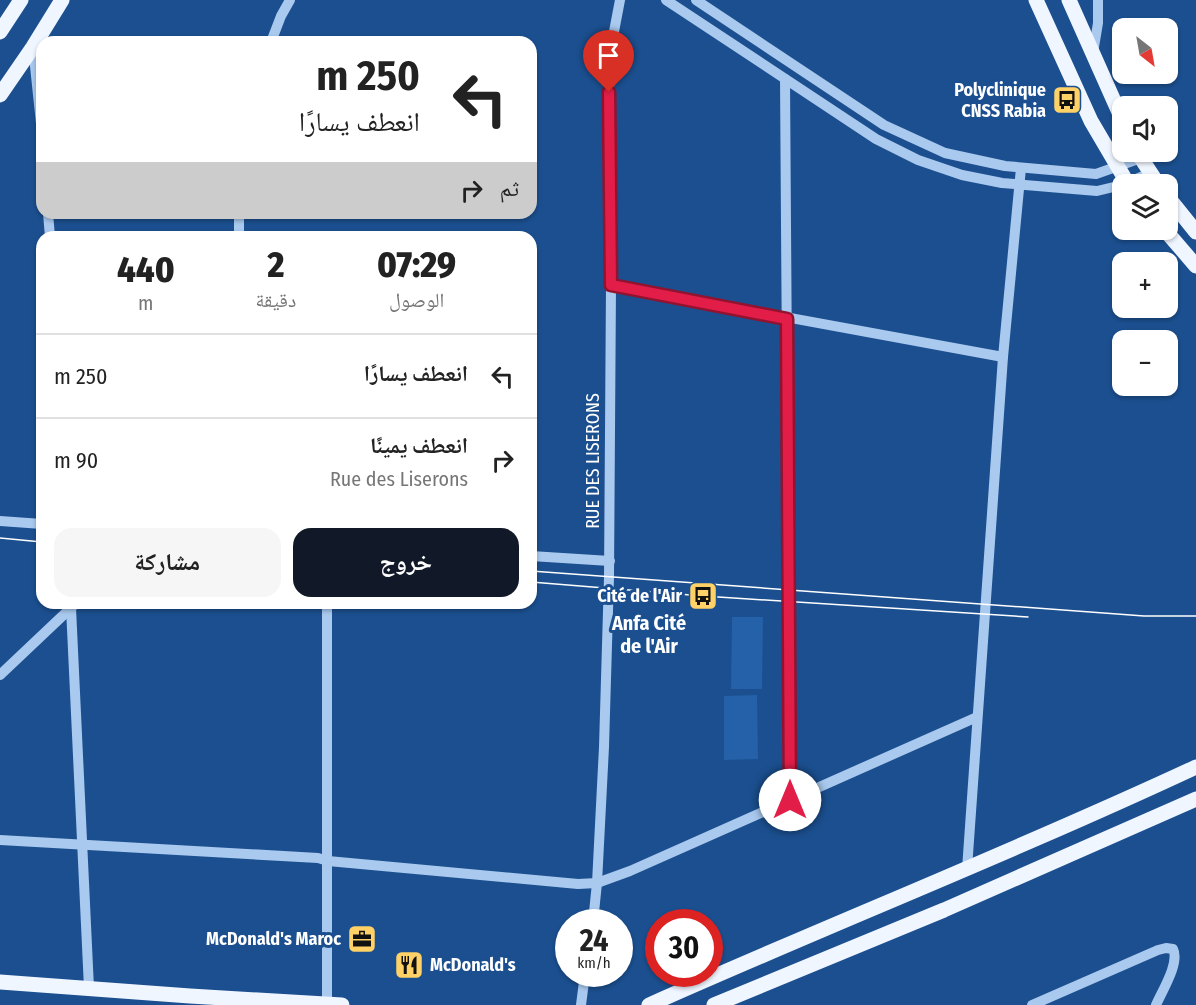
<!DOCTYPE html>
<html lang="ar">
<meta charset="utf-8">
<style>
:root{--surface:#fff;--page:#f6f6f6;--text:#222;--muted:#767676;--line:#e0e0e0;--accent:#111827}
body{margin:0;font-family:"Fira Sans Condensed","Noto Naskh Arabic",sans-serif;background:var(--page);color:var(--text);direction:rtl;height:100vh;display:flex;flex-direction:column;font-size:22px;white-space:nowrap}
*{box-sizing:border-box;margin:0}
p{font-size:20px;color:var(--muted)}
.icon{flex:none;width:33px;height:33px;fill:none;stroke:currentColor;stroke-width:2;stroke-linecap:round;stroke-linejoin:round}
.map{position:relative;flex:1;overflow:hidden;direction:ltr}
.drawer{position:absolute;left:36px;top:231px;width:501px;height:378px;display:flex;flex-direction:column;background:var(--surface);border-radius:18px;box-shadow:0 2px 4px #0004;direction:rtl}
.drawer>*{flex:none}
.guide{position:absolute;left:36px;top:36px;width:501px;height:183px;border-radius:18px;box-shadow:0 2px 4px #0004;direction:rtl;background:#fff;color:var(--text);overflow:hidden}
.needle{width:39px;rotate:149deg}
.buttons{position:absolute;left:1112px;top:18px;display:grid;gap:12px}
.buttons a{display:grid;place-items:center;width:66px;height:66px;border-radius:12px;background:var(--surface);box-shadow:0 2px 4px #0004;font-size:30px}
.speed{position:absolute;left:555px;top:909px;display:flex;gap:12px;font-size:30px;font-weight:700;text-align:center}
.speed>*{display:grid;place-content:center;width:78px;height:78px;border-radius:50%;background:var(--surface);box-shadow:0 2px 4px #0004;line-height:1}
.speed small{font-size:15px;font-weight:400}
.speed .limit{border:9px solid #d22;background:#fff;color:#111}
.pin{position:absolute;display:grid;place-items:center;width:51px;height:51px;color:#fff;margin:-62px -26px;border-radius:50% 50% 50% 0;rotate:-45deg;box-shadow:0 0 6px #0007}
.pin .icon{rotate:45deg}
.me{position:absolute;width:66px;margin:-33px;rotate:0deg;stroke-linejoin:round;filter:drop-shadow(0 0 4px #0008)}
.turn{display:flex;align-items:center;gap:21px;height:126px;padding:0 18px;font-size:27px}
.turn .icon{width:78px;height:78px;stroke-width:2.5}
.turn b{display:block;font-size:42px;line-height:51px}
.then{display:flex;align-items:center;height:57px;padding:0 18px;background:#0003;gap:12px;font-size:22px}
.eta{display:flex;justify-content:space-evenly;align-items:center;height:102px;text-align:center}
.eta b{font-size:36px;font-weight:800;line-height:42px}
.action{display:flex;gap:12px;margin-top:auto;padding:12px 18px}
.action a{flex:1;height:69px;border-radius:18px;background:var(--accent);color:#fff;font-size:24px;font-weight:800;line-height:69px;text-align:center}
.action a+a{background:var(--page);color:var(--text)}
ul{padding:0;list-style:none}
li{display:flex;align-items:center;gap:18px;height:84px;padding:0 18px;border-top:2px solid var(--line)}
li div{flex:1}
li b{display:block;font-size:22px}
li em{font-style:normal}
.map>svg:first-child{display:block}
.green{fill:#2461a8}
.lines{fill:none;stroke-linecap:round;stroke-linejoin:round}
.minor{stroke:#a9c9ee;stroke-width:10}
.major{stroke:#f0f6ff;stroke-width:15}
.tram{stroke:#fff;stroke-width:1.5}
.route-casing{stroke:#92132f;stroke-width:15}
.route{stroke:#e11d48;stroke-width:10}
.labels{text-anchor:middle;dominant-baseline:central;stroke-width:6;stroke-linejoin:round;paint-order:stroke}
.poi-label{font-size:18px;font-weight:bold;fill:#fff;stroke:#1b4f8f;text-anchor:end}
.street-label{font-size:18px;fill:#fff;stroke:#1b4f8f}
.neighbourhood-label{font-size:20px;font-weight:bold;fill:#fff;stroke:#1b4f8f}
</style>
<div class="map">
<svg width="1196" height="1005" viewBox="0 0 1196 1005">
<rect width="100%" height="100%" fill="#1b4f8f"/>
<g class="green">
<polygon points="732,617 763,617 762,689 731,689"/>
<polygon points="757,695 758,759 724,760 724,696"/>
</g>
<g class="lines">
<g class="minor">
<polyline points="666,0 876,139 918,160 962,175 1002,183 1097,191 1122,185"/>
<polyline points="696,0 884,125 945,153 1005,166 1096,174 1141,158"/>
<polyline points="271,42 281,16 290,0"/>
<polyline points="33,47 42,133"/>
<polyline points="1093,53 1098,23 1098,0"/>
<polyline points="785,79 790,800"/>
<polyline points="1124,184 1150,173"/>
<polyline points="48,213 50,237"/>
<polyline points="239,237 239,213"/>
<polyline points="611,285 1003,357"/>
<polyline points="0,521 42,524"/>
<polyline points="531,556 610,561"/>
<polyline points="327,603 327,1004"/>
<polyline points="71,608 89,988"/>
<polyline points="0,675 74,605"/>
<polyline points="0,840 318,858 328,861 578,884 597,883 630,871 977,717"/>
<polyline points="967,869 1003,357 1021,168"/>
<polyline points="593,922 597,883 604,747 609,577 611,285 608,105 612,42 620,0"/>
<polyline points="581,1005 585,974"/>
<path d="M1032,1005L1158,950L1166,948L1173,949C1180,963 1162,991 1156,1005"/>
</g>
<g class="major">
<polyline points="1036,0 1091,121 1128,184"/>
<polyline points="1069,0 1122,119"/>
<polyline points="0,32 21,0"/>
<polyline points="0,95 33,47 62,0"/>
<polyline points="1137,152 1158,184"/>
<polyline points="1167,196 1196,232"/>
<polyline points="1165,230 1196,266"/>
<polyline points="0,982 190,996 342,1005"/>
<path d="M649,1005C831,924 1016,851 1196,767"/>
<polyline points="714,1005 944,910 1196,799"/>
</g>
<g class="tram">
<polyline points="0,538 42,542"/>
<polyline points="531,571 1144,616 1196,616"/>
<polyline points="531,582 703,596 1028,617"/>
</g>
</g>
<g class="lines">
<g class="route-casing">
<polyline id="route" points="609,92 611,285 787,319 790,800"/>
</g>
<use href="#route" class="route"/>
</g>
<defs>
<g id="bus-square" transform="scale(1.5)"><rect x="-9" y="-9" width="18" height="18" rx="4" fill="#ffd166" stroke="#1b4f8f"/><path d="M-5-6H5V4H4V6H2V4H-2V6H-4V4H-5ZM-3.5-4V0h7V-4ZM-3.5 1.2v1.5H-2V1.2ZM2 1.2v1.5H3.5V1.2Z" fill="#111"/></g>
<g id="office-square" transform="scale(1.5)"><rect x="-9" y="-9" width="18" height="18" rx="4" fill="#ffd166" stroke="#1b4f8f"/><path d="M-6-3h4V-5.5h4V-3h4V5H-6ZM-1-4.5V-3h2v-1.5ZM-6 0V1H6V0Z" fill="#111"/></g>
<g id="restaurant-square" transform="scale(1.5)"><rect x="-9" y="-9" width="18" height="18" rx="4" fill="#ffd166" stroke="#1b4f8f"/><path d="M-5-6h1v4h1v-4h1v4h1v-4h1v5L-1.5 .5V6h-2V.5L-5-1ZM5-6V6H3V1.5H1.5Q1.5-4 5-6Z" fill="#111"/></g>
</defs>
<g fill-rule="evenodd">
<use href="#bus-square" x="1067" y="100"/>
<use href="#bus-square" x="703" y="596"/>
<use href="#office-square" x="362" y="939"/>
<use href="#restaurant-square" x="409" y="965"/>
</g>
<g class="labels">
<g class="poi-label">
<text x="1046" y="90">Polyclinique<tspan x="1046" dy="21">CNSS Rabia</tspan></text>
<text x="682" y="596">Cité de l'Air</text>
<text x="341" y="939">McDonald's Maroc</text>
<text x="430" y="965" text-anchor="start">McDonald's</text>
</g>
<g class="street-label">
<text transform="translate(593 461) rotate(-90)">RUE DES LISERONS</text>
</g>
<g class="neighbourhood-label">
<text x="649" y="623">Anfa Cité<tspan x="649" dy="23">de l'Air</tspan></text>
</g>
</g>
</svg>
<div class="buttons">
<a><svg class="needle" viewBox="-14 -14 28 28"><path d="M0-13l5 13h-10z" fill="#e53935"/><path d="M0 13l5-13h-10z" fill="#767676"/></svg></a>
<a><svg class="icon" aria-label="sound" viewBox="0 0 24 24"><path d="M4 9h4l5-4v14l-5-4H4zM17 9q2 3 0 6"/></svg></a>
<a><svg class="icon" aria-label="layers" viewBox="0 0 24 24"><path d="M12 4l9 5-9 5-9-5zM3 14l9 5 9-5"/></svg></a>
<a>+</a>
<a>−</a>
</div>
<div class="speed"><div>24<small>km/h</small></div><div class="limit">30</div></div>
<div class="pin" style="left:609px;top:92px;background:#d93025"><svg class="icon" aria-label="arrive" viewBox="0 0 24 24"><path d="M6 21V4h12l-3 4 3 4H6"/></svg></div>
<svg class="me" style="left:790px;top:800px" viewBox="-20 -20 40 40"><circle r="19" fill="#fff"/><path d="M0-13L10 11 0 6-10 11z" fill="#e11d48"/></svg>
<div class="guide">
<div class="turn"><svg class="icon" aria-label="left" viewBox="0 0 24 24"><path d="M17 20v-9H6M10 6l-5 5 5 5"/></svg><div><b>250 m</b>انعطف يسارًا</div></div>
<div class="then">ثم<svg class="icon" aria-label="right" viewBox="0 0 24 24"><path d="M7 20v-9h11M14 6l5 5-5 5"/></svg></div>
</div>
<section class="drawer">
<div class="eta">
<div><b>07:29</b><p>الوصول</p></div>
<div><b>2</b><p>دقيقة</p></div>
<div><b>440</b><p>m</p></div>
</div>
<ul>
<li><svg class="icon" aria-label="left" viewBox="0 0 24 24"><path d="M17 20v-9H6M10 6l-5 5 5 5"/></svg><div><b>انعطف يسارًا</b></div><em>250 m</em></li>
<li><svg class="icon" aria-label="right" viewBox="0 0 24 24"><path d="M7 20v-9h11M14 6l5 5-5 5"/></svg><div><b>انعطف يمينًا</b><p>Rue des Liserons</p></div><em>90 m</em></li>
</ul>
<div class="action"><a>خروج</a><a>مشاركة</a></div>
</section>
</div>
